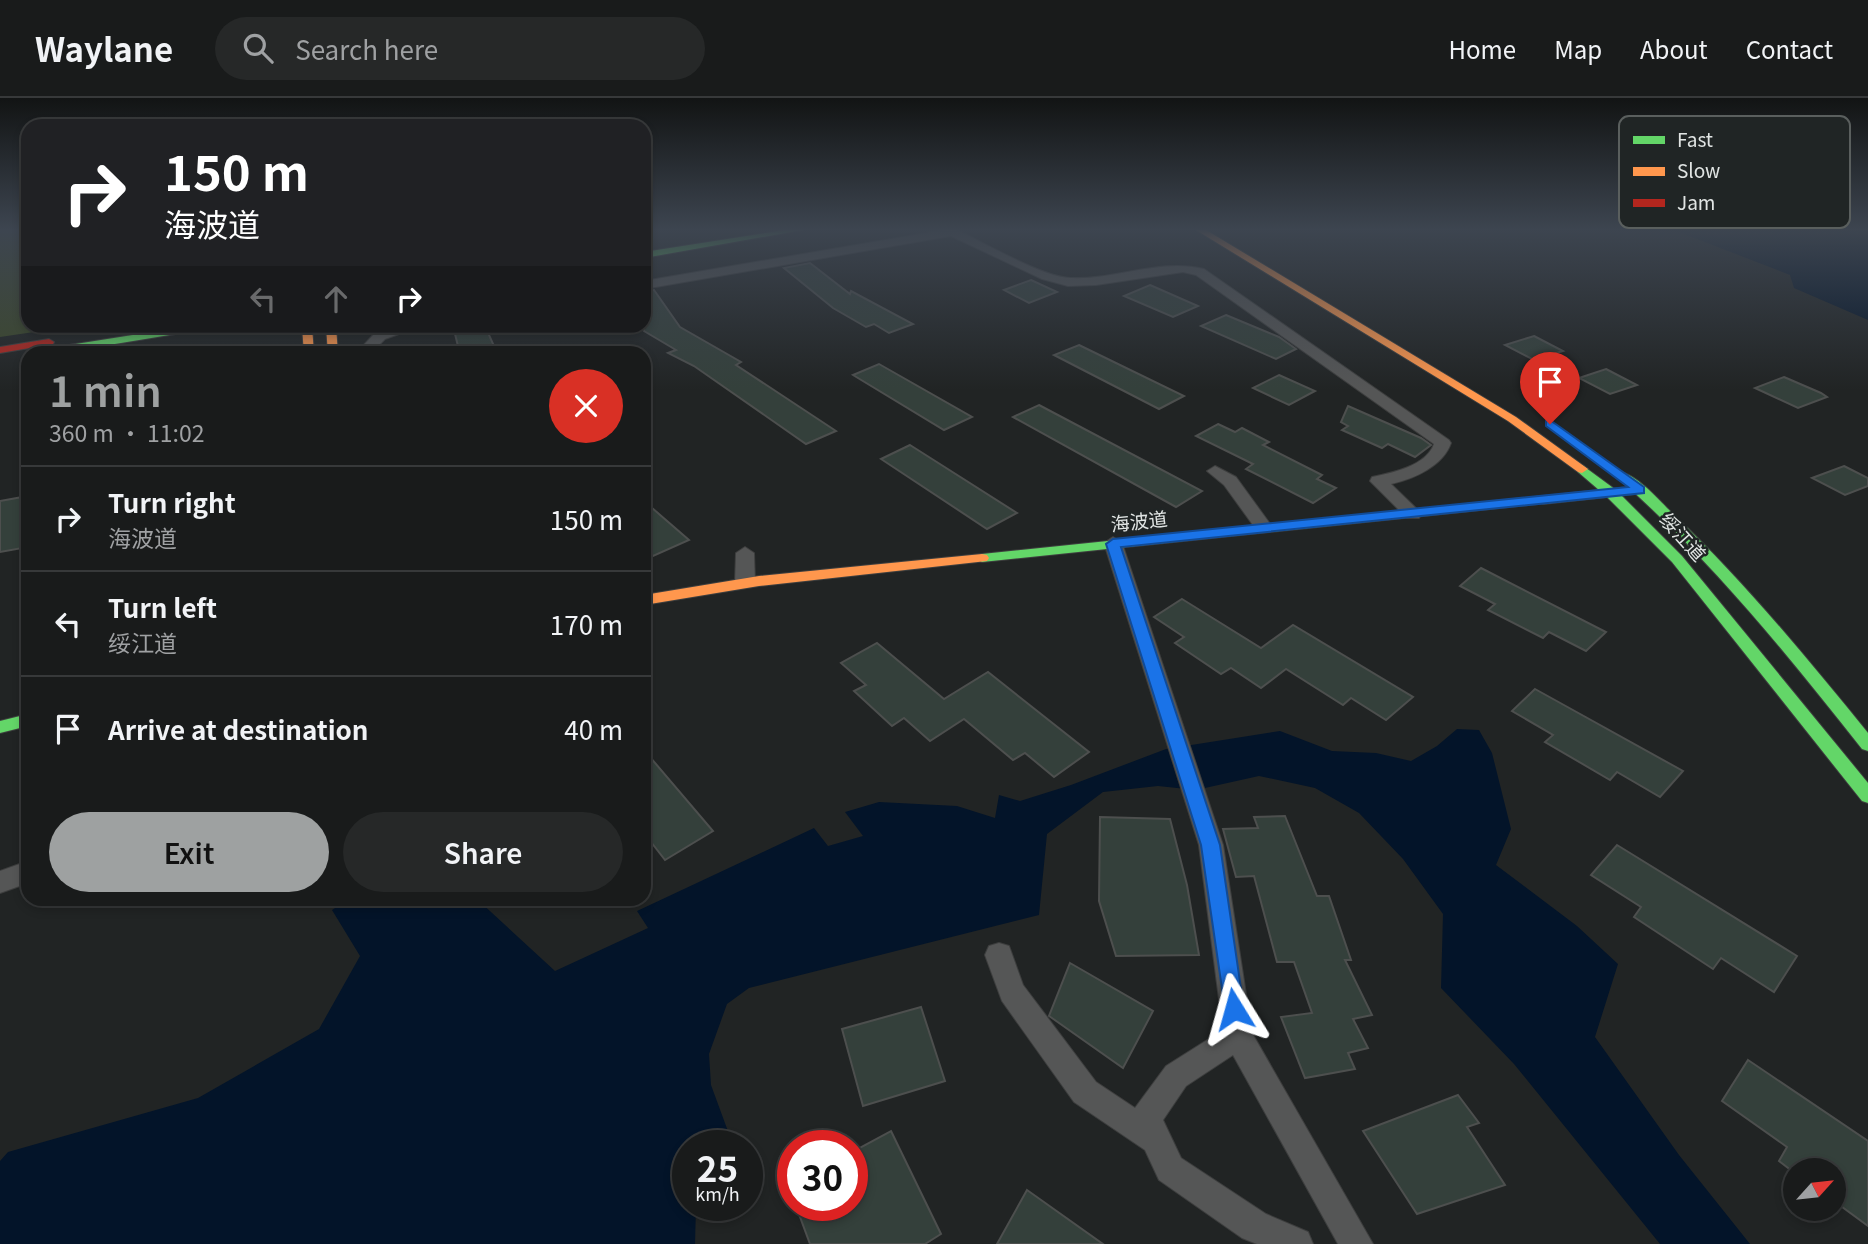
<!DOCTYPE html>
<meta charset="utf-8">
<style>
:root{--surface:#191b1b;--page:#262828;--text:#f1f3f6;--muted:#9fa1a3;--line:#37393a;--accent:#9ea1a1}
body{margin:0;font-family:Georgia,"Noto Sans SC",serif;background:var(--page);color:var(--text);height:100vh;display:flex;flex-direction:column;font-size:26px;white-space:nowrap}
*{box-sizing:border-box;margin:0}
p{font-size:23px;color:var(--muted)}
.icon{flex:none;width:38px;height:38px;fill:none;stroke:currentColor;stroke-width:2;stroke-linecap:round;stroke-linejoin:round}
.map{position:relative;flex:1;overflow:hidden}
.sheet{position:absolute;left:21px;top:248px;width:630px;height:560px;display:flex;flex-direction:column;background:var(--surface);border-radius:21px;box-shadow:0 4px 10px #0003,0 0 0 2px var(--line)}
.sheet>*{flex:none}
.top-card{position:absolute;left:21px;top:21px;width:630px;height:214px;border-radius:21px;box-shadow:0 4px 10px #0003,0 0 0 2px var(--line);background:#202124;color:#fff;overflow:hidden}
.needle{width:46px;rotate:63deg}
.controls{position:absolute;left:1783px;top:1060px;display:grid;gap:14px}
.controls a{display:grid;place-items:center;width:63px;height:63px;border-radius:50%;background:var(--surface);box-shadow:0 4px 10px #0003,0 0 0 2px var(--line);font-size:35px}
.speed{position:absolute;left:672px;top:1032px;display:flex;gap:14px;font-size:35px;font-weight:700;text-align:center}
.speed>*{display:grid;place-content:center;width:91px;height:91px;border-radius:50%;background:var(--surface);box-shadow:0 4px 10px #0003,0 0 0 2px var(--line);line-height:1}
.speed small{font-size:18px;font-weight:400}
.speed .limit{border:10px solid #d22;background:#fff;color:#111}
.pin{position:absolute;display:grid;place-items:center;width:60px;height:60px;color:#fff;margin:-72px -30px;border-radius:50% 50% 50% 0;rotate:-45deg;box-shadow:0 0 7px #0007}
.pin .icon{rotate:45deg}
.me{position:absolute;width:77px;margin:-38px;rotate:352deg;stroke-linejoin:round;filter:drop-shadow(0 0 5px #0008)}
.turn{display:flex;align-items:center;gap:24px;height:147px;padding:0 28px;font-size:32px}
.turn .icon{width:91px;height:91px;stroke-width:2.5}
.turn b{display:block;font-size:49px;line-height:60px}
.lanes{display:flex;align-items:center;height:66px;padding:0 28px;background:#0003;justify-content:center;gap:35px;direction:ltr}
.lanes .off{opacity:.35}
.round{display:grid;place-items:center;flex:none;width:74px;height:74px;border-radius:37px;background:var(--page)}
.summary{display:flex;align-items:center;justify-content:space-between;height:119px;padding:0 28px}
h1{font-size:42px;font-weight:600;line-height:52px;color:var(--accent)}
.primary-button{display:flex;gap:14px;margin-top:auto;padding:14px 28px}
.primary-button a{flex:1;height:80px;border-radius:42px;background:var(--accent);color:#111;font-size:28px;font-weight:600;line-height:80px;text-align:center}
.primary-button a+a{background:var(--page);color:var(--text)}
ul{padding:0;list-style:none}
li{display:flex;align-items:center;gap:21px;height:105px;padding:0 28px;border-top:2px solid var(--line)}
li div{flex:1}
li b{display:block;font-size:26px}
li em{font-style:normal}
header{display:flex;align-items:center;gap:42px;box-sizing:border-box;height:98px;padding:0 35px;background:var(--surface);border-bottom:2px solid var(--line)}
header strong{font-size:33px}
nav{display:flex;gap:38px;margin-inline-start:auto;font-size:24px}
.search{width:490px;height:63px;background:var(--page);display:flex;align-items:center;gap:18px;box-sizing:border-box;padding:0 24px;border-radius:38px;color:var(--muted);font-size:26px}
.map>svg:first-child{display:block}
.green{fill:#3c4829}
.water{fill:#031429}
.building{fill:#34403b;stroke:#4d4f4e;stroke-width:2}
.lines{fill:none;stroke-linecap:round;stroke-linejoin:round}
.street-casing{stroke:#3d3e3e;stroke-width:2}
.fast-casing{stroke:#3d3e3e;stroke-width:2}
.slow-casing{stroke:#3d3e3e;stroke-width:2}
.jam-casing{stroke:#3d3e3e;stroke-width:2}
.street{fill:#555656;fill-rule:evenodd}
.fast{fill:#63d668;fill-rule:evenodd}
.slow{fill:#ff974d;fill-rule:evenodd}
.jam{fill:#b3261e;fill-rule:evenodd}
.route{fill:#1a73e8;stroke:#114b97;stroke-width:2}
.labels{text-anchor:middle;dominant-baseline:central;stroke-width:5;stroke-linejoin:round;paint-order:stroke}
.street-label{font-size:19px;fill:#e1e5e4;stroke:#202525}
.key{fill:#202525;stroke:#5a5f5e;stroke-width:2}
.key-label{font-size:19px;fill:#e1e5e4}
</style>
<header>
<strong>Waylane</strong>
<div class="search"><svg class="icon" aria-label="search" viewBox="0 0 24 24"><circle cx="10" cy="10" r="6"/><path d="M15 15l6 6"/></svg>Search here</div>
<nav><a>Home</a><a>Map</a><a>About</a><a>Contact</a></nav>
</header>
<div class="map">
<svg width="1868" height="1146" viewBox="0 0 1868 1146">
<rect width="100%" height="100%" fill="#212424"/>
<polygon class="green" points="0,132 28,132 28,228 75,228 0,239"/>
<g class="water">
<polygon points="1674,132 1868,132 1868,222 1794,190 1790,177"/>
<polygon points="1457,631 1479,632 1492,655 1511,731 1496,767 1577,828 1618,866 1595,939 1679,1057 1750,1146 1660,1146 1514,966 1441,890 1443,816 1403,761 1359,715 1315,690 1259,678 1196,692 1158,688 1103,694 1047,736 1039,817 749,890 727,906 709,956 711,987 729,1036 720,1048 688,1048 688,1108 696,1108 695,1146 0,1146 0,1063 8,1054 198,1000 319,931 360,858 332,812 347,802 478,802 555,873 648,830 637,813 814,730 828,748 863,738 845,714 879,704 957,708 995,720 999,697 1020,703 1071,687 1166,651 1280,633 1332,653 1376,655 1411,663 1437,648"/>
</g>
<g class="building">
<polygon points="810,165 850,196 851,193 913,226 889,235 874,226 866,229 833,210 784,170"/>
<polygon points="1031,182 1057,194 1029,205 1004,192"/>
<polygon points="1150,187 1198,208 1173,219 1124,198"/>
<polygon points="654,192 680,229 741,264 736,267 836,333 806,346 694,268 668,255 676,252 644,233 644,193"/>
<polygon points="1226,217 1279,239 1296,251 1276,261 1201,228"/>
<polygon points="453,228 485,228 494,248 460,256"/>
<polygon points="1534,238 1563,253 1534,262 1505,247"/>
<polygon points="1079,247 1184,298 1159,311 1054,257"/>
<polygon points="879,266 972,319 944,332 853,277"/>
<polygon points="1606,271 1637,287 1610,296 1579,280"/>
<polygon points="1279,277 1315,293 1289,307 1253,290"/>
<polygon points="1784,279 1821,295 1827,299 1798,310 1755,290"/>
<polygon points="1039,307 1202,393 1176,409 1013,319"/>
<polygon points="1348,308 1421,340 1431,347 1415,359 1388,346 1382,350 1342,332 1348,328 1341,324"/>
<polygon points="1218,326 1235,334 1242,330 1269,344 1263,347 1322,377 1317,381 1336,390 1313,405 1246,371 1253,366 1196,338"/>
<polygon points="910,347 1017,415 987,431 881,361"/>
<polygon points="1844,368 1868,380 1868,388 1845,397 1812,380"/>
<polygon points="28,398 28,449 0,454 0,403"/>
<polygon points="644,403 689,442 644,462"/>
<polygon points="1481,470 1606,534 1586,553 1549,534 1543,540 1488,512 1495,506 1460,488"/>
<polygon points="1182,501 1261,550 1293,527 1413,599 1386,622 1351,600 1343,607 1286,571 1261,590 1231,570 1221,576 1175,545 1184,539 1154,519"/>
<polygon points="877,545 944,601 988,574 1089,654 1054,679 1025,655 1013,662 964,621 930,643 904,620 892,628 854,593 866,587 841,565"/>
<polygon points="1535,591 1683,673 1660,699 1617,674 1610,682 1545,644 1553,637 1512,613"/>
<polygon points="644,652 713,733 665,762 644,735"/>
<polygon points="1285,718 1317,798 1329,798 1351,862 1345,862 1372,917 1353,921 1368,950 1348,955 1355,971 1305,980 1281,919 1312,915 1294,864 1277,864 1254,778 1236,779 1223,731 1258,730 1254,719"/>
<polygon points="1100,719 1170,721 1187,787 1199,857 1116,858 1099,803"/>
<polygon points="1617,747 1797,858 1774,894 1721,860 1713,871 1634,819 1641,809 1591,777"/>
<polygon points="1070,865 1153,913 1123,970 1049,918"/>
<polygon points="921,909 945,983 863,1008 842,931"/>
<polygon points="1748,962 1868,1043 1868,1128 1834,1103 1834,1073 1792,1073 1779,1063 1787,1049 1722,1003"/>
<polygon points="1458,997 1479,1025 1467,1029 1505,1087 1417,1116 1363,1033"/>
<polygon points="891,1033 941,1136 925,1146 810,1146 796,1108 852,1108 852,1054"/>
<polygon points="1027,1092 1103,1146 997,1146"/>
</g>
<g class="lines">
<g class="street-casing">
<g id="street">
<path d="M944,132H957C985,145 1042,179 1071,180C1116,182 1160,160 1204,171L1449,342L1451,345C1443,368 1414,381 1391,386L1422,416L1419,420H1407L1370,383L1372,379C1392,375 1426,368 1434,346L1196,177L1183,174L1096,187L1068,188L1042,181L951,138L644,191V183Z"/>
<polygon points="401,228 421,228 385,241 376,250 376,256 362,256 362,249 375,235"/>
<polygon points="1215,368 1236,379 1273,430 1270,434 1258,434 1224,387 1207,373"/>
<polygon points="1113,439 1122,445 1223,747 1252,935 1373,1146 1338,1146 1233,957 1186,988 1163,1022 1181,1060 1266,1116 1308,1134 1313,1146 1257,1146 1242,1140 1159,1082 1145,1052 1074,1004 1002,903 985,857 989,848 999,845 1009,848 1023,887 1096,984 1135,1010 1166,968 1223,932 1199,747 1104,445"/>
<polygon points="745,449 754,455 755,485 752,489 738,489 735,485 736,455"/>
<polygon points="28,763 28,785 0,795 0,773"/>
</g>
</g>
<g class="fast-casing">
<g id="fast">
<polygon points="784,132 803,132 644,160 644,154"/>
<polygon points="190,228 211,228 206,231 54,256 28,256 28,258 26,256 31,253"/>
<polygon points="1582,367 1616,392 1682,458 1868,685 1868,705 1862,703 1672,464 1606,398 1578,374 1578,368"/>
<path d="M1624,375C1641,381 1660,403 1673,416C1744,483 1806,559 1868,635V653L1862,651C1787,556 1711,462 1620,382L1618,379Z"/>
<polygon points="1543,398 1550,402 1548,405 982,464 975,460 982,456"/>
<polygon points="28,616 28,628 0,635 0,623"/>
</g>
</g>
<g class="slow-casing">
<g id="slow">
<polygon points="1196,132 1206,132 1516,319 1588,371 1582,375 1578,374 1508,323"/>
<polygon points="302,228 312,228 314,256 304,256"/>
<polygon points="326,228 336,228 338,256 328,256"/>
<polygon points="1639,388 1644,389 1644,395 1543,406 1536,402 1543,398"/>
<polygon points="982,456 987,457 989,460 987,463 759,488 644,507 644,497 759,478"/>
</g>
</g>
<g class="jam-casing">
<polygon id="jam" points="49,241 54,244 53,246 0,255 0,249"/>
</g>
<use href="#street" class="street"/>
<use href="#fast" class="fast"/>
<use href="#slow" class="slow"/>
<use href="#jam" class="jam"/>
</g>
<linearGradient id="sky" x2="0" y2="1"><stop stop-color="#121414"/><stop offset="0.45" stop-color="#3d4550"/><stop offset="1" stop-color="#3d4550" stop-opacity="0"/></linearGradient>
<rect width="1868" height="292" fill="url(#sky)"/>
<polygon class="route" points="1550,322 1644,389 1644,395 1121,449 1220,747 1244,911 1241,918 1234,921 1226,918 1201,747 1106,446 1113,441 1628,389 1546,328 1546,323"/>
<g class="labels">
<g class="street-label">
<text transform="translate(1139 422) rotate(-6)">海波道</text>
<text transform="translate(1684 438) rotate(48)">绥江道</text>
</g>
</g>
<rect x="1619" y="18" width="231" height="112" rx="10" class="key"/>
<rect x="1633" y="38" width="32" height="8" fill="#63d668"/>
<rect x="1633" y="69" width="32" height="9" fill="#ff974d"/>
<rect x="1633" y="101" width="32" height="8" fill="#b3261e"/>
<g class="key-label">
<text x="1677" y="49">Fast</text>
<text x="1677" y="80">Slow</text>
<text x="1677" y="112">Jam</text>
</g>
</svg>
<div class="controls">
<a><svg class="needle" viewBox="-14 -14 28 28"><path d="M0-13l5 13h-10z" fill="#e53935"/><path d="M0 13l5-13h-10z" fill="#9fa1a3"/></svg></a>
</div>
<div class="speed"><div>25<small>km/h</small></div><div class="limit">30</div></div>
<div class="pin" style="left:1550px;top:326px;background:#d93025"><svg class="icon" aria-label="arrive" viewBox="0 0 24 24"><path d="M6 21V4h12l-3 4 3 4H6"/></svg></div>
<svg class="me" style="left:1234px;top:911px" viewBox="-20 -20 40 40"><path d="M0-17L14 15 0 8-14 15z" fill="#1a73e8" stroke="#fff" stroke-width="4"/></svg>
<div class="top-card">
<div class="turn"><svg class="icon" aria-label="right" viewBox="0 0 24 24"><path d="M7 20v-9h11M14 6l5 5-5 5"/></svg><div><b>150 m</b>海波道</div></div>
<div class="lanes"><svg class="icon off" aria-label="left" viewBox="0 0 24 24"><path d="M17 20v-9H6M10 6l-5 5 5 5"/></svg><svg class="icon off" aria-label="ahead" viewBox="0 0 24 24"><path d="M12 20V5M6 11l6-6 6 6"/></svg><svg class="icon" aria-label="right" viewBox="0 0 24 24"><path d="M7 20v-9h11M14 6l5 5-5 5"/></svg></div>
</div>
<section class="sheet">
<div class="summary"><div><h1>1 min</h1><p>360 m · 11:02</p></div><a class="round" style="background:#d93025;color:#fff"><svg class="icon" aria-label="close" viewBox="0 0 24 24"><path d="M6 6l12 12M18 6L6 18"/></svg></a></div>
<ul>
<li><svg class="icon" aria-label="right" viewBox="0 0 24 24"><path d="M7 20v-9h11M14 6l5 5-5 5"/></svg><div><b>Turn right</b><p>海波道</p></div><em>150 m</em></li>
<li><svg class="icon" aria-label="left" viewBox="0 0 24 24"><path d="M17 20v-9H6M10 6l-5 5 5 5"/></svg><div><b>Turn left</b><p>绥江道</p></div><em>170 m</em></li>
<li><svg class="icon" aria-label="arrive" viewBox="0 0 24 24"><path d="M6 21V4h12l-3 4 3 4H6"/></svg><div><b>Arrive at destination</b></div><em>40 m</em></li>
</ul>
<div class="primary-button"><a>Exit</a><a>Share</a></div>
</section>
</div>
